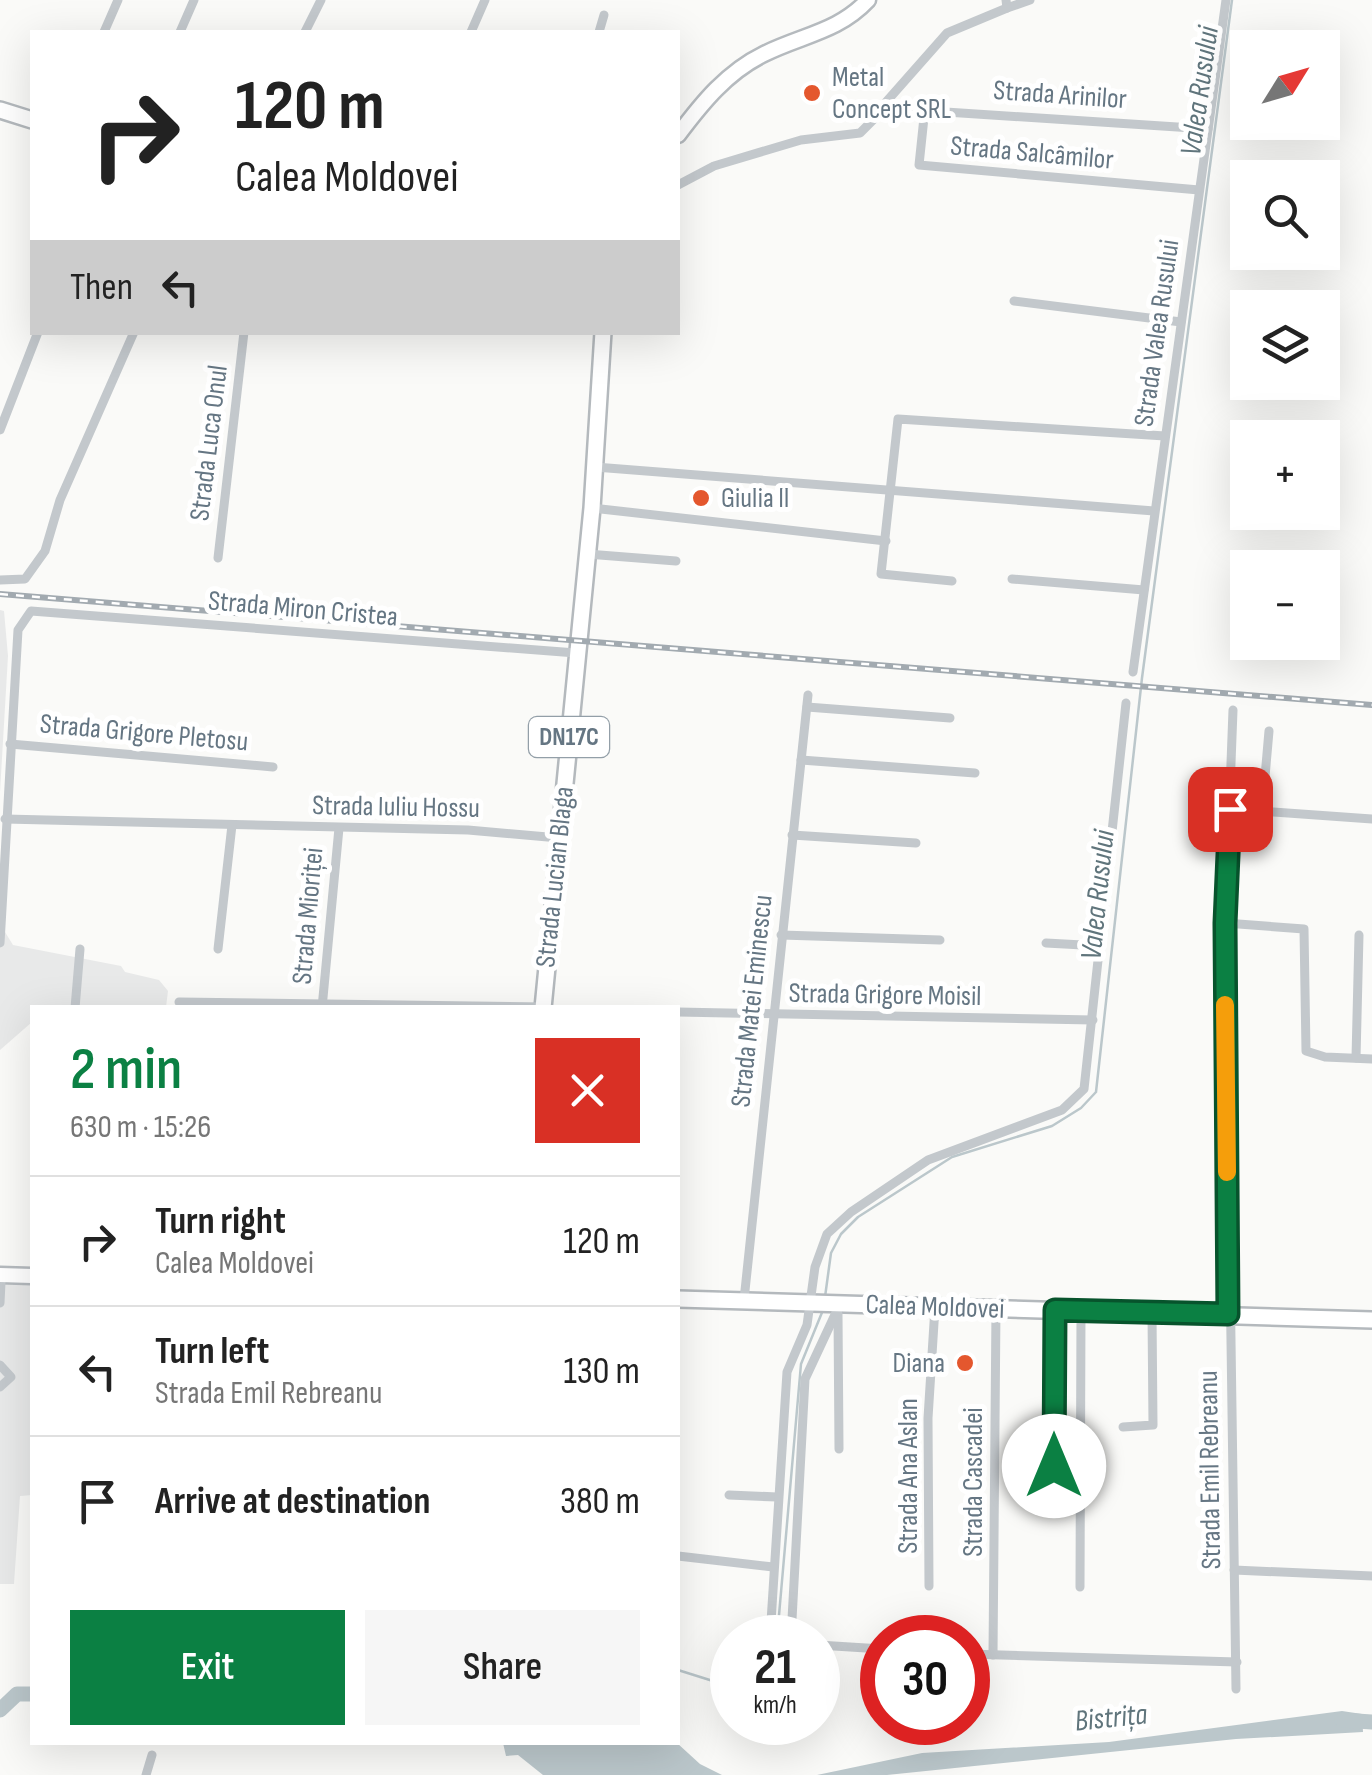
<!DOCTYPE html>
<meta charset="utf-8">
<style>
:root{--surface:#fff;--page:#f6f6f6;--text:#222;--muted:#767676;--line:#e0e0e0;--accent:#0b8043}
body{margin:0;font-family:"Sofia Sans Condensed",sans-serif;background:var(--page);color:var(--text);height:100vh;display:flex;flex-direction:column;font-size:38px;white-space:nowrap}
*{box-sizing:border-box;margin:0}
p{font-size:32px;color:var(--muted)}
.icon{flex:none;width:55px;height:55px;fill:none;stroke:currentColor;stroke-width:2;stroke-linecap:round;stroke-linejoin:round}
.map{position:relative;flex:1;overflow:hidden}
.panel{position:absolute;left:30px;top:1005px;width:650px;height:740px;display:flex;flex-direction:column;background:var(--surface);border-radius:0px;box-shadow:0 10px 40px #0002}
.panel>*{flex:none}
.hud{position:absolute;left:30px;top:30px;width:650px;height:305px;border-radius:0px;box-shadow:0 10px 40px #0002;background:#fff;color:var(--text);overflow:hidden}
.needle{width:65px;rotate:53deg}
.tools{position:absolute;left:1230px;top:30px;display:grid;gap:20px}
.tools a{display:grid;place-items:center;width:110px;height:110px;border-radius:0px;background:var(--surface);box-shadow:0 10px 40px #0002;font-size:50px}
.speed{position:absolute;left:710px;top:1615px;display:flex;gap:20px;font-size:50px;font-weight:700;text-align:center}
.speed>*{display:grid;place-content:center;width:130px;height:130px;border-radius:50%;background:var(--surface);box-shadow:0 10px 40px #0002;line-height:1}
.speed small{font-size:25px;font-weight:400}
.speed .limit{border:15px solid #d22;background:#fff;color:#111}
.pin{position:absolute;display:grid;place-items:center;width:85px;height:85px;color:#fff;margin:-42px;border-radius:20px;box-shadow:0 5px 15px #0006}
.me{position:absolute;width:110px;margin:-55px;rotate:0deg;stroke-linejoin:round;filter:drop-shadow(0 0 8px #0008)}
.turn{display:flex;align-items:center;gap:35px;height:210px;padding:0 40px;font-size:45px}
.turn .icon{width:130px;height:130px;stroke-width:2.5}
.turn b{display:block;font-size:70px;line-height:85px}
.then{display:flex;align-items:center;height:95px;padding:0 40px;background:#0003;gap:20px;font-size:38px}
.round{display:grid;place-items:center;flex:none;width:105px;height:105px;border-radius:0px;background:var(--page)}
.summary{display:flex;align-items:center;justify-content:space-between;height:170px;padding:0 40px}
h1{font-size:60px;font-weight:600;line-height:75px;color:var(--accent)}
.action{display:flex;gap:20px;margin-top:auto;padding:20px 40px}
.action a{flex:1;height:115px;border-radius:0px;background:var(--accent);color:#fff;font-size:40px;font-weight:600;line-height:115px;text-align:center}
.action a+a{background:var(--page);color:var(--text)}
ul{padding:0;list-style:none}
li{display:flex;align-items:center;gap:30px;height:130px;padding:0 40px;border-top:2px solid var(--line)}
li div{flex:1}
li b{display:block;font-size:38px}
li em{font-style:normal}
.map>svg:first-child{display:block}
.built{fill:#e8e9e9}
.water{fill:#bbc7cb}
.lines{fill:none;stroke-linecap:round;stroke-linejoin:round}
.stream{stroke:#bbc7cb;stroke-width:2.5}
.river{stroke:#bbc7cb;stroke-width:15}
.primary-casing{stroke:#b5babe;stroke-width:19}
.highway-casing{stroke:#b4b9bd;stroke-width:20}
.street{stroke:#c3c8cc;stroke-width:9}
.primary{stroke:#fff;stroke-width:14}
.highway{stroke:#fff;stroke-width:15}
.rail-casing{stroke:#a2aab0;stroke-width:6}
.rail{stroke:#fff;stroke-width:2.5;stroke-dasharray:8;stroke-linecap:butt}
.route-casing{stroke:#07532c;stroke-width:25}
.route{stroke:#0b8043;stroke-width:18}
.slow{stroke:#f59e0b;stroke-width:18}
.poi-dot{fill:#e4572e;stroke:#fff;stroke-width:4}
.labels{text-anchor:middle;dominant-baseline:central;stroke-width:10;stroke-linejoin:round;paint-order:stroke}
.shield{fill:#fff;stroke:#939fa8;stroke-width:2.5}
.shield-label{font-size:25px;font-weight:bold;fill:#657683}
.poi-label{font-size:28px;fill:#657683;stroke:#fff;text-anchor:start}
.street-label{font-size:28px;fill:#657683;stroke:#fff}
.water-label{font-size:30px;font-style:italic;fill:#60757c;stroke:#fff}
</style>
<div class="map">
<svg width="1372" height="1775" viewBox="0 0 1372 1775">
<rect width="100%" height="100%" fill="#fafaf8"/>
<g class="built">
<polygon points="0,610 4,611 8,656 0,792"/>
<polygon points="0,924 13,945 121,966 125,972 159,980 168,991 166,1007 32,1008 32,1022 0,1050"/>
<polygon points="0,1284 32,1285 32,1495 20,1496 14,1584 0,1584"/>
</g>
<g class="water">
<polygon points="1342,1711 1362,1714 1363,1732 1236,1739 887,1775 817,1775 922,1753 1109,1742"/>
<polygon points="503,1743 677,1743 700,1764 722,1775 543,1775 518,1755 506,1756"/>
</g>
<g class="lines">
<g class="stream">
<polyline points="825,1297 831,1253 841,1234 858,1217 952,1157 1052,1126 1081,1108 1096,1092 1142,678 1232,0"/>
<polyline points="777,1638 801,1364 823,1310"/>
<polyline points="678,1670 732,1687"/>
</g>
<g class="river">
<polyline points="0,1710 17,1694 32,1694"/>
<polyline points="1342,1720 1372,1722"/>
</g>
<g class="primary-casing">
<g id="primary">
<path d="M678,135C702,103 727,72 764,54C802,35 838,32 868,0"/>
<polyline points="0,1275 32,1276"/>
</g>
</g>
<g class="highway-casing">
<g id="highway">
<polyline points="0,110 32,120"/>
<polyline points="543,1008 592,508 603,332"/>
<polyline points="678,1299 1372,1320"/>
</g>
</g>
<g class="street">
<polyline points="1006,0 1007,8 1030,0"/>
<polyline points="104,32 118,0"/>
<polyline points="180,32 194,0"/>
<polyline points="305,32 321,0"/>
<polyline points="471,32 485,0"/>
<polyline points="599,32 604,15"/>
<polyline points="925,108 919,165 1199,190"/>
<polyline points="879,110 947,33 1007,8"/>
<polyline points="678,185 714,166 801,140 860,133 885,108 1208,129"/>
<polyline points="1014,301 1181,322"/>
<polyline points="0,430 38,332"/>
<polyline points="595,467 1154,511"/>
<polyline points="592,508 886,541"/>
<polyline points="587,554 676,561"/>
<polyline points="218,558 244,332"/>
<polyline points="1012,579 1144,590"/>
<polyline points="0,580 25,579 45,551 60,500 134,332"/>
<polyline points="952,581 881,574 898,419 1165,436"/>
<polyline points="1133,672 1226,0"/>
<polyline points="807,707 950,718"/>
<polyline points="1233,710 1225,923 1236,1689"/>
<polyline points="10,744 273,767"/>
<polyline points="801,760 975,773"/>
<polyline points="1230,809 1372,819"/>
<polyline points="1262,811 1269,731"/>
<polyline points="5,819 468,830 559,838"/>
<polyline points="792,835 916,843"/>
<polyline points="1225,923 1304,929 1306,1051 1325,1057 1372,1059"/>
<polyline points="781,935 940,940"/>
<polyline points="0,943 18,630 31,611 576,653"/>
<polyline points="1046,943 1101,946"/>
<polyline points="218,949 232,825"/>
<polyline points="179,1002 545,1007"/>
<polyline points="75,1008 80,949"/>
<polyline points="322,1008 339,828"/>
<polyline points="678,1012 1093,1020"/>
<polyline points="1356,1058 1359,935"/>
<polyline points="744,1300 808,695"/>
<polyline points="0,1303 1,1282"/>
<polyline points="838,1314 839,1449"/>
<polyline points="0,1365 11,1377 0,1387"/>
<polyline points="1123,1427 1153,1425 1152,1313"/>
<polyline points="729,1495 777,1497"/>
<polyline points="1053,1506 1055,1310"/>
<polyline points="678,1556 773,1567"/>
<polyline points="1234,1570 1372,1576"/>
<polyline points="929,1586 928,1418 935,1307"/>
<polyline points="1080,1587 1081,1311"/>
<polyline points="771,1622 787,1372 807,1325 815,1267 827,1234 851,1212 928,1160 1062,1110 1084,1089 1126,703"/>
<polyline points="791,1638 805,1379 840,1304"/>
<polyline points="818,1645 882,1649"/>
<polyline points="968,1654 1237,1662"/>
<polyline points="993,1655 996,1308"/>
<polyline points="146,1775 152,1755"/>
</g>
<use href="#primary" class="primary"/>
<use href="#highway" class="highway"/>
<g class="rail-casing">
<polyline id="rail" points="0,594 1372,705"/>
</g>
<use href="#rail" class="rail"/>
</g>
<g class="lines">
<g class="route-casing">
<polyline id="route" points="1054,1466 1055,1310 1228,1314 1225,923 1230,809"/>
</g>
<use href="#route" class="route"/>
<polyline class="slow" points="1225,1005 1227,1172"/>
</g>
<g class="poi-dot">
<circle cx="812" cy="93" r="10"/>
<circle cx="701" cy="498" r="10"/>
<circle cx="965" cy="1363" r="10"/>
</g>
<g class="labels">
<rect class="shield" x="529" y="717" width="80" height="40" rx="8"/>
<g class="shield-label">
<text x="569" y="737">DN17C</text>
</g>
<g class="poi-label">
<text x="832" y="77">Metal<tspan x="832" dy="32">Concept SRL</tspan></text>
<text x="721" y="498">Giulia II</text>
<text x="945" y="1363" text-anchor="end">Diana</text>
</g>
<g class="street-label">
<text transform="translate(1060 95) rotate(4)">Strada Arinilor</text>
<text transform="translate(1032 153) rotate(5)">Strada Salcâmilor</text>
<text transform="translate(1157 333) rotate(-82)">Strada Valea Rusului</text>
<text transform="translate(209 443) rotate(-83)">Strada Luca Onul</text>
<text transform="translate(303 609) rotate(5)">Strada Miron Cristea</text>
<text transform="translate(144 733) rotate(5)">Strada Grigore Pletosu</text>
<text transform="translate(396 807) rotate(1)">Strada Iuliu Hossu</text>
<text transform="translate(555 877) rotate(-84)">Strada Lucian Blaga</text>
<text transform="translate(308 916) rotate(-85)">Strada Mioriței</text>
<text transform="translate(885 995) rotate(1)">Strada Grigore Moisil</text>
<text transform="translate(752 1001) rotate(-84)">Strada Matei Eminescu</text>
<text transform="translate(935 1307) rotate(2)">Calea Moldovei</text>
<text transform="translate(1210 1470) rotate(-91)">Strada Emil Rebreanu</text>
<text transform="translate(908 1476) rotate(-90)">Strada Ana Aslan</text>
<text transform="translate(973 1482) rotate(-90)">Strada Cascadei</text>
</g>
<g class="water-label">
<text transform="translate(1200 91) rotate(-82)">Valea Rusului</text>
<text transform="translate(1098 895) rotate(-84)">Valea Rusului</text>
<text transform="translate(1111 1718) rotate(-6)">Bistrița</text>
</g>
</g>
</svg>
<div class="tools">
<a><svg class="needle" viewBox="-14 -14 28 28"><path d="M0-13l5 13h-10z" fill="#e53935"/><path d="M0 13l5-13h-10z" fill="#767676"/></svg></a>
<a><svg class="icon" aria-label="search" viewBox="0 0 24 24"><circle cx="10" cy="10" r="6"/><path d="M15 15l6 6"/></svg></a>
<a><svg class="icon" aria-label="layers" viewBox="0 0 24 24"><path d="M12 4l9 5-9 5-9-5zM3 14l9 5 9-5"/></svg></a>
<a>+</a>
<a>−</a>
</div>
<div class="speed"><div>21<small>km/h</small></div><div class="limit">30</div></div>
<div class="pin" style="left:1230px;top:809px;background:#d93025"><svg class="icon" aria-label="arrive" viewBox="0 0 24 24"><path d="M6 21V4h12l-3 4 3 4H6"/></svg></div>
<svg class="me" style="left:1054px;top:1466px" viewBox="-20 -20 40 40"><circle r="19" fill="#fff"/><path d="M0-13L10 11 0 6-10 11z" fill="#0b8043"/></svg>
<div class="hud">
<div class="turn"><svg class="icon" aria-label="right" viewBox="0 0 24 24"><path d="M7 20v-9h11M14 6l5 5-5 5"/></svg><div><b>120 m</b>Calea Moldovei</div></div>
<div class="then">Then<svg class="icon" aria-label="left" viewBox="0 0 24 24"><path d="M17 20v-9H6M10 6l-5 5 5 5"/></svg></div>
</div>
<section class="panel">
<div class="summary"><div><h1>2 min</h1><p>630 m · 15:26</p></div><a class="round" style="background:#d93025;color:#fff"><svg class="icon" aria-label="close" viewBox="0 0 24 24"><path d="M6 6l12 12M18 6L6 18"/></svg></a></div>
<ul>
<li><svg class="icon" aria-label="right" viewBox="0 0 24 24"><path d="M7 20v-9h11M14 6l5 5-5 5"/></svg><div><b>Turn right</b><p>Calea Moldovei</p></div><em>120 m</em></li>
<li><svg class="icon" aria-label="left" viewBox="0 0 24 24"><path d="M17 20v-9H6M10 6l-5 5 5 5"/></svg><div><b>Turn left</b><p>Strada Emil Rebreanu</p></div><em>130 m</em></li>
<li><svg class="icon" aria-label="arrive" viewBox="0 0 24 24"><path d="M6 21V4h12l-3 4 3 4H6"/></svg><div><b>Arrive at destination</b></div><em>380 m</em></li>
</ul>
<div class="action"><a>Exit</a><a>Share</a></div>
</section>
</div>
